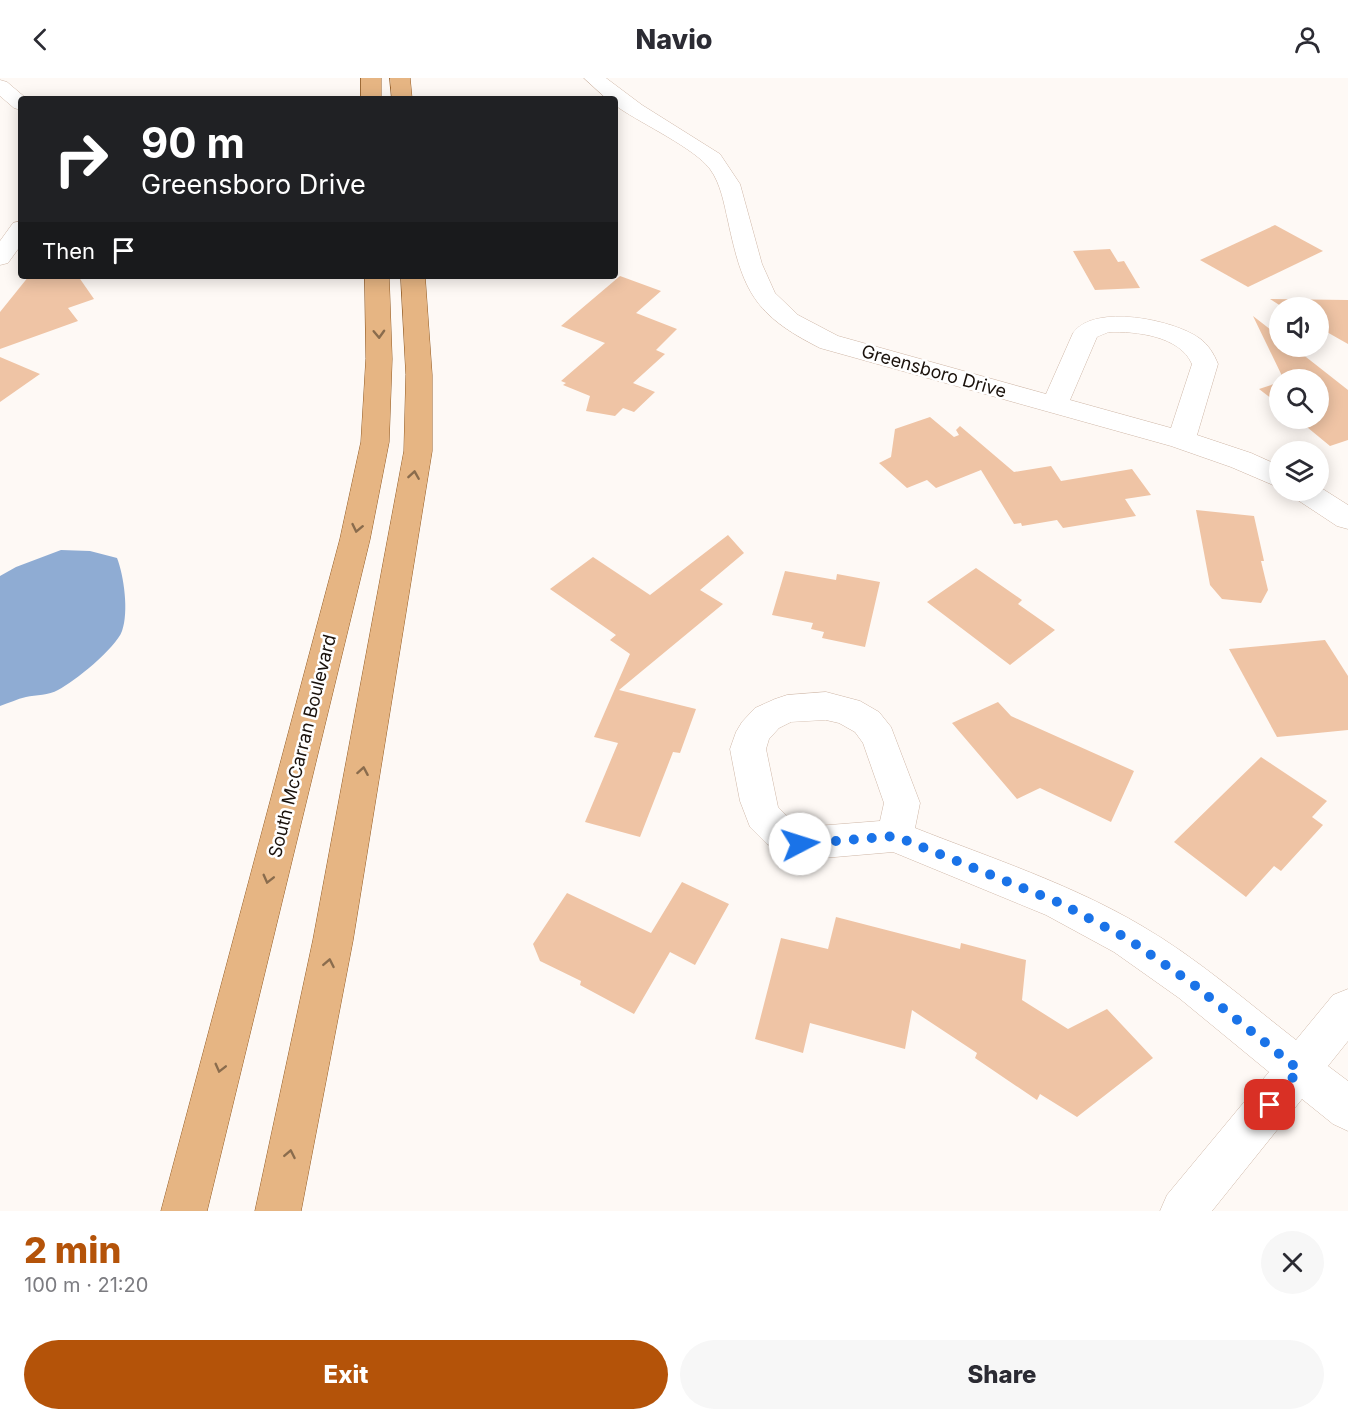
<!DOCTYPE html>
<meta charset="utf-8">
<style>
:root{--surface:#fff;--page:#f7f7f7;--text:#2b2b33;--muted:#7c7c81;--accent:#b45309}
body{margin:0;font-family:Inter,sans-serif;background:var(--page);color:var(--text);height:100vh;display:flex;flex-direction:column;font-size:22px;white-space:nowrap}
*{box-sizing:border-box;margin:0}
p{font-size:20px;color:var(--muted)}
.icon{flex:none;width:33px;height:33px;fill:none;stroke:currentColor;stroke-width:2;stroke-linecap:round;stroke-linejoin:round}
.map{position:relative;height:1133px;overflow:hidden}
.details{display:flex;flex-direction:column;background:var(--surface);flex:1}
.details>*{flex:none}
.hud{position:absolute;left:18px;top:18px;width:600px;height:183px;border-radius:6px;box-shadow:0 3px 15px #0003;background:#202124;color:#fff;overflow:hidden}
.buttons{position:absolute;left:1269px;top:219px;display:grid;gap:12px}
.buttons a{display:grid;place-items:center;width:60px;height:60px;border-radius:50%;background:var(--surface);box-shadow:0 3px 15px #0003;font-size:30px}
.pin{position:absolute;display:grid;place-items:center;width:51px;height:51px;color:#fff;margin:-26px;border-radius:12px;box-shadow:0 3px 9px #0006}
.me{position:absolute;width:66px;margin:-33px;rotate:85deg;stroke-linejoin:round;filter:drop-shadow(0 0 4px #0008)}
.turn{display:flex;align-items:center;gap:21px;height:126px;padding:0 24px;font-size:27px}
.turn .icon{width:78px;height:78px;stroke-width:2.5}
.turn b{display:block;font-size:42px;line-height:51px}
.then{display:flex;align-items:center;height:57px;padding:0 24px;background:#0003;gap:12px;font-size:22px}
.round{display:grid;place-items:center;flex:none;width:63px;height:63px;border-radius:32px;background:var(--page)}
.overview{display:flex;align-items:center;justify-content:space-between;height:102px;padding:0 24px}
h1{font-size:36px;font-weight:800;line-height:45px;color:var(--accent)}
.action{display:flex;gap:12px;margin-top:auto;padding:12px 24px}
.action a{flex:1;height:69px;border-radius:36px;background:var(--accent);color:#fff;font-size:24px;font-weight:800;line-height:69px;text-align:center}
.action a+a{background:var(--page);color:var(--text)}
header{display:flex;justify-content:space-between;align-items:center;height:78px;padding:0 24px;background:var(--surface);font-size:27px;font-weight:800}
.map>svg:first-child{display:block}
.water{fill:#8facd3}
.building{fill:#efc4a5}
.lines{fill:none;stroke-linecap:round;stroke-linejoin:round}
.minor-casing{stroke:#cfb7a7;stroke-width:1}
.major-casing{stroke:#945c24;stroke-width:1}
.minor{fill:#fff;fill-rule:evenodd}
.major{fill:#e6b583;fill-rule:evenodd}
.oneway{stroke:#8a6c4d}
.route{stroke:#1a73e8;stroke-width:10;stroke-dasharray:0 18}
.labels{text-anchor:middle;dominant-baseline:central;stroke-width:5;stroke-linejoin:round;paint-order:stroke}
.street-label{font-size:18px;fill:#1a120c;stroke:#fff}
</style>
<header><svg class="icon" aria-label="back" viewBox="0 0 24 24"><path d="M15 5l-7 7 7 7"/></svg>Navio<svg class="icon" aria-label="person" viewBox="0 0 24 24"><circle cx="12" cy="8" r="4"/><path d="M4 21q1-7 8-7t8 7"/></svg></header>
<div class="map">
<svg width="1348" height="1133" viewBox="0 0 1348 1133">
<rect width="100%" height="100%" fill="#fef9f5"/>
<path class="water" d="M61,472L90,473L117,480C124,498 129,534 122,553C116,570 74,604 58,612C49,617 36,617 26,619C17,621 9,625 0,628V498L16,489Z"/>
<g class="building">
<polygon points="1275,147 1323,173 1248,209 1200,182"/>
<polygon points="1110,171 1118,184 1124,183 1140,210 1095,212 1073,173"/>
<polygon points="29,198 78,198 94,221 68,230 78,243 0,271 0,234"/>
<polygon points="620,198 661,213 636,235 677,251 656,272 665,276 633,305 655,314 634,334 623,330 615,338 586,333 590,318 563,307 566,305 561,303 605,265 561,248"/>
<polygon points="1270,221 1348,222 1348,266 1318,249 1318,230 1284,230"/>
<polygon points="1253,238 1280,259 1280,268 1292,268 1348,312 1348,362 1330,368 1296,340 1318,340 1318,302 1284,302"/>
<polygon points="0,279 40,296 0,324"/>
<polygon points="1280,304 1280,327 1259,311"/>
<polygon points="930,339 954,359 959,357 956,352 960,348 1014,394 1051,388 1061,403 1132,391 1151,417 1125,421 1136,438 1063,450 1057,442 1022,448 1021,445 1014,446 981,392 936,410 927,402 907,410 879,385 891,379 895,351"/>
<polygon points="1196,432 1254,438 1264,483 1261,483 1268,512 1261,525 1222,521 1210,507"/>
<polygon points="728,457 744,475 700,512 723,526 619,612 696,631 680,675 673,674 640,759 585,744 618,665 594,659 630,576 610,562 616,557 550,511 593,479 650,517"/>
<polygon points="976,490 1022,522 1018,526 1055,552 1010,587 927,524"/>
<polygon points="785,493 836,502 837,496 880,504 865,569 822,560 824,554 811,551 813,545 772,537"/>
<polygon points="1325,562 1348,598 1348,652 1277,659 1229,571"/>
<polygon points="998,624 1011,638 1134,693 1111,744 1040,710 1017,721 952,645"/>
<polygon points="1261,679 1327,723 1312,739 1323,747 1281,793 1274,788 1246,819 1174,764"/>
<polygon points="682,804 729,826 695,887 670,874 634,936 580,907 581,903 540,883 533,866 567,815 651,855"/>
<polygon points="836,839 960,871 961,865 1026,882 1022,922 1068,951 1107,931 1153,980 1077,1039 1040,1016 1037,1022 975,980 977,975 912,932 905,971 810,945 803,975 755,961 781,860 828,871"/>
</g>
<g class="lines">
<g class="minor-casing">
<g id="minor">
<path d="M584,0H606L642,27L720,76L740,106L762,186L775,215L798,237L838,258L1046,316L1073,255C1094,225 1174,242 1199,260C1208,266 1214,276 1218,286L1197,357L1251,375L1280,388V410L1231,389L1171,368L820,270C754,237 743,213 728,143C724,126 721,106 710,91C694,70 644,47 619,30L615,27V21H607ZM1109,254C1136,253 1180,258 1192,286L1171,350L1070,322L1097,259Z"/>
<polygon points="0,2 7,4 27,21 21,21 21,32 14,30 0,18"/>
<polygon points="21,143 21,167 8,185 0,187 0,163 13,145"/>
<polygon points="1318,408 1348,427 1348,451 1337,448 1293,419 1289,412 1318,412"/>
<path d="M826,614L860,623L879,634L891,649L920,725L915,750C991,780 1071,806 1142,848C1197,880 1246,923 1296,962L1333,917L1348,911V963L1328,988L1348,1003V1053L1333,1046L1302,1021L1212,1133H1160L1167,1117L1269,994L1179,920L1114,874L1046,837L893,774L800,782L767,766L750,749L740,723L730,671L736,654L742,644L755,630L775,621L787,617ZM826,642L839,645L855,654L863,665L884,725L880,743L804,749L793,744L778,729L766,671L769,661L779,650L791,644Z"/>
</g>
</g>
<g class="major-casing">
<g id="major">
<rect x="361" y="0" width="20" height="21"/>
<polygon points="390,0 410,0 412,21 392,21"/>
<polygon points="365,198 389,198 392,281 389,364 370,461 207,1133 161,1133 340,461 361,364 366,281"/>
<polygon points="401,198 425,198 432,297 432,373 353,862 301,1133 255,1133 313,862 404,373 406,297"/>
</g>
</g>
<use href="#minor" class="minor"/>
<use href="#major" class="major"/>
</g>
<defs><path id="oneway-chevron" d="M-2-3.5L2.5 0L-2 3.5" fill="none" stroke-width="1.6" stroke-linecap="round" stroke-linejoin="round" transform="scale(1.5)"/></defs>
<g class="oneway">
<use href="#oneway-chevron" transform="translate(379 256) rotate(88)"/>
<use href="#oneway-chevron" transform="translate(414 397) rotate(-81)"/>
<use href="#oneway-chevron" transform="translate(357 450) rotate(102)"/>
<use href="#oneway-chevron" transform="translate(363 693) rotate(-80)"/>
<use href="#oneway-chevron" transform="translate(268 801) rotate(104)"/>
<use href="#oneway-chevron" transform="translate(329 885) rotate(-79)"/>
<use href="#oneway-chevron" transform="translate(220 990) rotate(104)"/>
<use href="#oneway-chevron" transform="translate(290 1076) rotate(-79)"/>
</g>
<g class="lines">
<polyline class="route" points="800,766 895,758 1060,825 1128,861 1193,906 1299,992 1270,1027"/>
</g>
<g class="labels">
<g class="street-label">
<text transform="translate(934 293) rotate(16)">Greensboro Drive</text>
<text transform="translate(302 668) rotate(-76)">South McCarran Boulevard</text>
</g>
</g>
</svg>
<div class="buttons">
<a><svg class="icon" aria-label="sound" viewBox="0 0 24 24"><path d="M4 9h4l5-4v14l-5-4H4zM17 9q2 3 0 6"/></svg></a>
<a><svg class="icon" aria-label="search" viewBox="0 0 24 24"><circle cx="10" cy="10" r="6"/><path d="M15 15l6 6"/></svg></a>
<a><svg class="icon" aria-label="layers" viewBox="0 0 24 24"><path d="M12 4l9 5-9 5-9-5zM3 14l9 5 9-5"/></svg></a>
</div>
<div class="pin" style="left:1270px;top:1027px;background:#d93025"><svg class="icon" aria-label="arrive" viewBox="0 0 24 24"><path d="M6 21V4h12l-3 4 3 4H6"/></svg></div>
<svg class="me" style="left:800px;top:766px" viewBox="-20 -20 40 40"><circle r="19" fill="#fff"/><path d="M0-13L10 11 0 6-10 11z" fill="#1a73e8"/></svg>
<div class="hud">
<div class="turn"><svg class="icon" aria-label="right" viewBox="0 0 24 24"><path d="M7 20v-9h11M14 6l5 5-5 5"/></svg><div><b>90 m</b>Greensboro Drive</div></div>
<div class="then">Then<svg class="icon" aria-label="arrive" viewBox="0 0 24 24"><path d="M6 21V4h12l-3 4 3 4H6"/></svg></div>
</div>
</div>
<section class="details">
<div class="overview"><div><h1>2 min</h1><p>100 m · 21:20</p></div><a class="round"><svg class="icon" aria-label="close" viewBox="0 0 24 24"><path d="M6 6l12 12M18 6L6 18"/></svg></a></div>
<div class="action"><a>Exit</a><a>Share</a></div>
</section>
